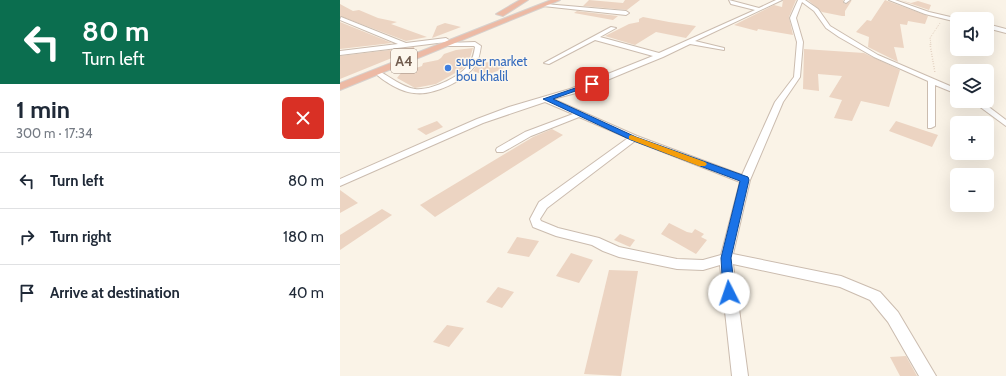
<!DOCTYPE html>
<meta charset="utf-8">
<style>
:root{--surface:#fff;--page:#f2f2f3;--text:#1f2937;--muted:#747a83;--line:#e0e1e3}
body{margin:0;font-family:Cabin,sans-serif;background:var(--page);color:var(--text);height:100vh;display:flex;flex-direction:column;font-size:15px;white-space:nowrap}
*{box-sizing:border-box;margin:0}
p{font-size:13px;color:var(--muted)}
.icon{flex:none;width:22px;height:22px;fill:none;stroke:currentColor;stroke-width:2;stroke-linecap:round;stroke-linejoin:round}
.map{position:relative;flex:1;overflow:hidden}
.side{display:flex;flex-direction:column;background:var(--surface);width:340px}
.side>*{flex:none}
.guide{background:#0b6e4f;color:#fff;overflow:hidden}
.tools{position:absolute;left:610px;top:12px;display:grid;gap:8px}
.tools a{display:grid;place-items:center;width:44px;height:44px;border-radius:6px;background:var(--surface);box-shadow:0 4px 16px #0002;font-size:20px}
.pin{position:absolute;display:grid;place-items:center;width:34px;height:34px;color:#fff;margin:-17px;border-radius:8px;box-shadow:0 2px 6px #0006}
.me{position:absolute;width:44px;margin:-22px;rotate:356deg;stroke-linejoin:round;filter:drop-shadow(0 0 3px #0008)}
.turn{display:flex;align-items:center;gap:14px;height:84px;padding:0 16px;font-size:18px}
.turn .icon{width:52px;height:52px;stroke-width:2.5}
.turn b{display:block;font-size:28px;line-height:34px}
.round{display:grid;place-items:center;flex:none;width:42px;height:42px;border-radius:6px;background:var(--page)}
.headline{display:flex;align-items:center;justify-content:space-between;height:68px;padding:0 16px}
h1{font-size:24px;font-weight:700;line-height:30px}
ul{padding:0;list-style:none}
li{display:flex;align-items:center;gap:12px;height:56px;padding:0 16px;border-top:1px solid var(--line)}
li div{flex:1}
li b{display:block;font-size:15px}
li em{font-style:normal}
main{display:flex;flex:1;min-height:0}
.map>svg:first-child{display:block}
.building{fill:#ecd4c2}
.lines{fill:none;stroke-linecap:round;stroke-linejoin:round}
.minor-casing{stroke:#cbbcaf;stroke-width:2}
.highway-casing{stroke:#d7d1cd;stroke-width:2}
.path-far1{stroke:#d1b8a5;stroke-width:1;stroke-dasharray:0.5 1.5;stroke-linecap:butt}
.path{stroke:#d1b8a5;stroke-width:1.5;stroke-dasharray:0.5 2;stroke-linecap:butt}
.minor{fill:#fff;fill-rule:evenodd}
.highway{fill:#edbaa5;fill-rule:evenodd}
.route{fill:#1a73e8;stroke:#114b97}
.slow{fill:#f59e0b}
.shop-dot{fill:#3f7fe0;stroke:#fdf7ed;stroke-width:1.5}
.labels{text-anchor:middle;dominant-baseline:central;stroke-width:3;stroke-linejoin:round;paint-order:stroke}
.far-shop-label{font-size:13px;fill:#366cbe;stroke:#fdf7ed;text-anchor:start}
.shield{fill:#fdf7ed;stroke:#9b8a7e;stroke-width:1}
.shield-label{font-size:14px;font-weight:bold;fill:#715c4e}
</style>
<main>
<section class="side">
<div class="guide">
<div class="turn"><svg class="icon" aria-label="left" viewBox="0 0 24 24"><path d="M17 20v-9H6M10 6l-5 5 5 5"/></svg><div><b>80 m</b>Turn left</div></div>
</div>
<div class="headline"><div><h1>1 min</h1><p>300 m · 17:34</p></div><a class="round" style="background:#d93025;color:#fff"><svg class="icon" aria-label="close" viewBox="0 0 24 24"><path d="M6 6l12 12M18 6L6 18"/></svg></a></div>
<ul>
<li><svg class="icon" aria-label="left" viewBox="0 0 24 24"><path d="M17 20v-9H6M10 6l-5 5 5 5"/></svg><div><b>Turn left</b></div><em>80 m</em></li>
<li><svg class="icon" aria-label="right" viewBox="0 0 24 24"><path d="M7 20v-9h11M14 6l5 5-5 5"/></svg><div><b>Turn right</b></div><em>180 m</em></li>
<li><svg class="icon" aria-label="arrive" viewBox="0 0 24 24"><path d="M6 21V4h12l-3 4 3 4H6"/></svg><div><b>Arrive at destination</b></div><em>40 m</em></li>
</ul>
</section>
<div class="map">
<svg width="666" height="376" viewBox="0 0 666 376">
<rect width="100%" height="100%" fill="#faf3e7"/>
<g class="building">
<polygon points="249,0 283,3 285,0 300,0 287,10 243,6"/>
<polygon points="443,0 456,0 449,17 453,35 418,29 417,31 394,25 434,5 442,7"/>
<polygon points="468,0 503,0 503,2 505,4 512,0 505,11 505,16 502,16 482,12"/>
<polygon points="545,0 588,16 585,24 568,21 567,25 560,24 564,48 554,47 558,62 528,47 529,37 516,32 527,20 531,21"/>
<polygon points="560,0 571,3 578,1 591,5 589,10"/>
<polygon points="0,4 13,11 19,10 38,18 57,22 51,24 87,37 66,41 0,16"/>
<polygon points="237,11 278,16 273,20 234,13"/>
<polygon points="303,17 329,22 356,26 346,38 316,32 295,45 265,36 289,24 299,22 299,19"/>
<polygon points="0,22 52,43 0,49"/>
<polygon points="105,23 121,27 92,38 97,26"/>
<polygon points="74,47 74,49 0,79 0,56"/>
<polygon points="133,48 129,61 124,68 96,84 75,88 57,78 61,73 82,66 83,63 98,60 101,58 104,54 116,50"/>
<polygon points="464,49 524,53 560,70 549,107 521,101 512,121 494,118 502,100 489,97 502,76 478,74 479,91 463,89"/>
<polygon points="157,61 169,64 160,70 149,74 141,74 133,71 137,65 142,63"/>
<polygon points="97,121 103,127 86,135 77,129"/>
<polygon points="556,121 598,135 592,147 549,131"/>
<polygon points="212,129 223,135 95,217 80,205 193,137"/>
<polygon points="0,190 18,203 0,213"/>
<polygon points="42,209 52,215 0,250 0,235"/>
<polygon points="329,223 347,232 352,233 355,229 364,234 361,237 367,240 356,254 321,234"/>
<polygon points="280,234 295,240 290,247 274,240"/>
<polygon points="177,237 199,241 189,257 167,253"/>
<polygon points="231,253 253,260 239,283 216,276"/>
<polygon points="269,270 298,271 281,376 244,374"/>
<polygon points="158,287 174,292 162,308 146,302"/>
<polygon points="107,325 124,328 109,347 93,342"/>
<polygon points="566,356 577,376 560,376 550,357"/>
</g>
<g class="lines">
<g class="minor-casing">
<g id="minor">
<path d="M389,0L419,8L436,0H442L355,41L384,48V50L350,44L323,57L296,68L236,93L213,99L297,136L402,175L435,102L454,77L457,42L450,18L458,0H465L478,9L490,26L538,55L617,89V94L595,85V126L591,128H588V81L534,57L499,37L486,28L474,11L462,2L456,18L463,42L460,77L443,102L410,180L393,254L501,276L540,292L558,312L596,376H579L548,322L530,300L500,287L393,264L408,376H392L380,265L363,270L337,269L279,257L263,251L252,245L216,236L193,227L190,219L199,202L288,138L239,117L191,136L163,152H157L156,150L157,148L185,132L233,114L205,102L143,123L0,186V179L137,119L169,107L230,89L313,56L255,40L209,64L204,63L271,27L276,28L260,37L319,53L415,10L391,4ZM295,141L400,182L381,255L363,260L337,259L279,247L259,238L218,228L201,221L200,219L207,208Z"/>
<polygon points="505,0 510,0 506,3 504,2"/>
<polygon points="549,0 555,0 589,12 619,19 617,19 617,22 585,14"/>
<polygon points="205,4 286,11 289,13 286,15 203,6"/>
<polygon points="1,17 66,43 106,38 109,40 106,42 0,55 0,51 58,44 0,20"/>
<polygon points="647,24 666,29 666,33 647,28"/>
<path d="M135,42L141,46C140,52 139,59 136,64C127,80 93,96 74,93C61,92 43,81 34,72L39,71C50,77 62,87 75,89C90,91 121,77 129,64C133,59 134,53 135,47L134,46H108L106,45V43Z"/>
<polygon points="632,101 641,101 666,120 666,126"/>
</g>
</g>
<g class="highway-casing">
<g id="highway">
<polygon points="180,0 188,0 163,16 156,14"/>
<polygon points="211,0 220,0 0,90 0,83"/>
</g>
</g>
<polyline class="path-far1" points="591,45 590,38 600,23"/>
<polyline class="path" points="590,44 595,73"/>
<use href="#minor" class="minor"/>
<use href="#highway" class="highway"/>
</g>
<polygon class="route" points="250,83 255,84 213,99 296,137 408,177 409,180 391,258 395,293 393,296 389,298 384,296 383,293 381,258 400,181 291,140 203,99"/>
<polygon class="slow" points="291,135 365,162 367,164 365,166 359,166 289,139 289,136"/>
<circle class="shop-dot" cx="108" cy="68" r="4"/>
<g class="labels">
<g class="far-shop-label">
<text x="116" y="61">super market<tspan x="116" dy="15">bou khalil</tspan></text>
</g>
<rect class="shield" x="51" y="49" width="26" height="24" rx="3"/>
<g class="shield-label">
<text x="64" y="61">A4</text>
</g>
</g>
</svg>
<div class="tools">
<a><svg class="icon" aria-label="sound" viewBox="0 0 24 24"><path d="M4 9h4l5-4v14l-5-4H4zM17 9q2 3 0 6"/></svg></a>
<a><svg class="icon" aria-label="layers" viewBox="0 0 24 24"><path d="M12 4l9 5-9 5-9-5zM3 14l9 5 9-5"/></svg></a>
<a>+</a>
<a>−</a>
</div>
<div class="pin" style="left:252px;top:84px;background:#d93025"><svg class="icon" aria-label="arrive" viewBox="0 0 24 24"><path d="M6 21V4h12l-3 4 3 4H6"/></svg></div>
<svg class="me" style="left:389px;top:293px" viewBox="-20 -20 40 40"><circle r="19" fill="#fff"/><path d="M0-13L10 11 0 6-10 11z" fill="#1a73e8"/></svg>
</div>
</main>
